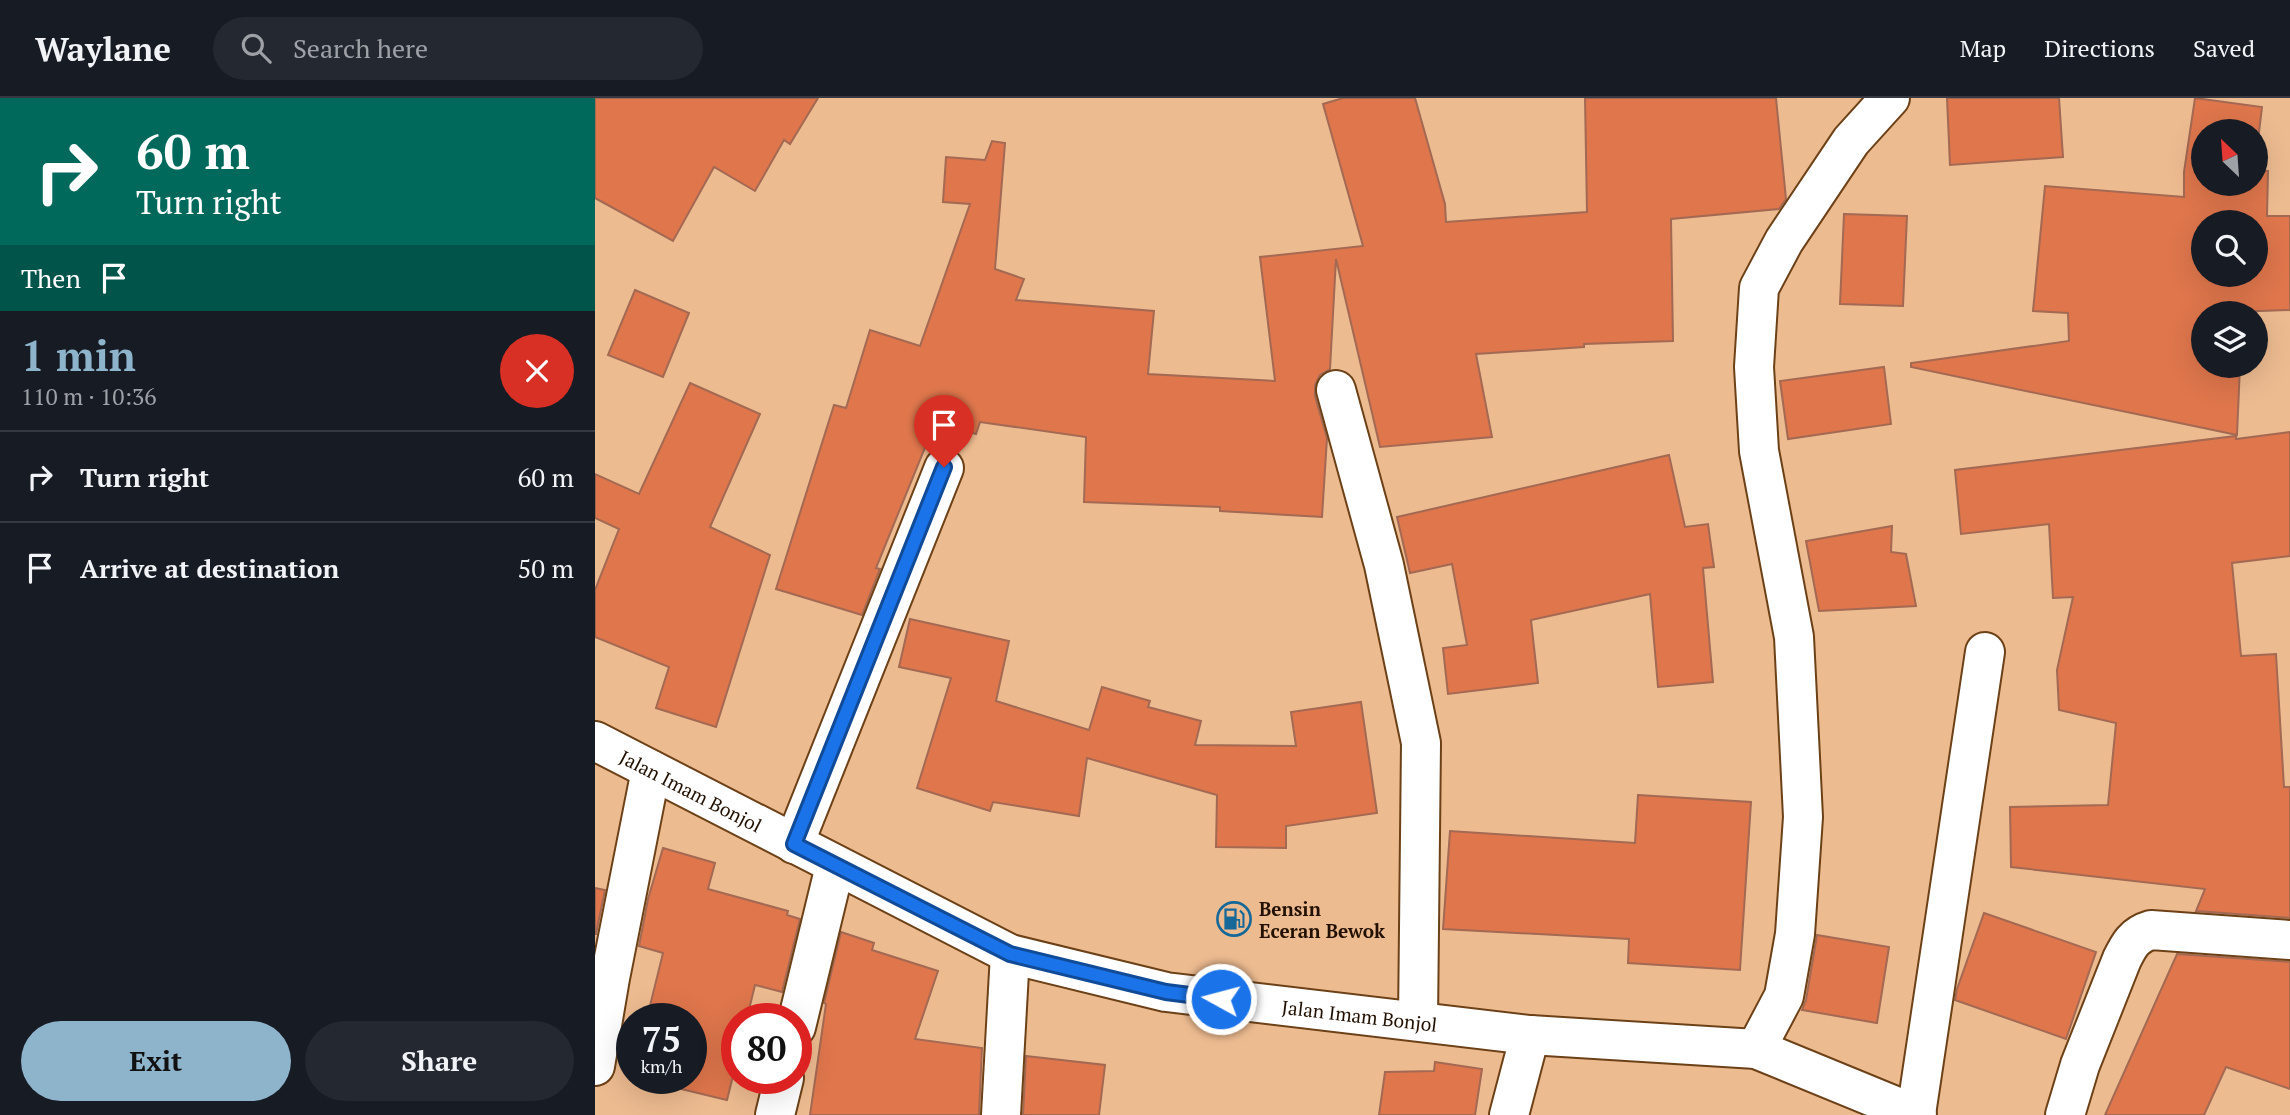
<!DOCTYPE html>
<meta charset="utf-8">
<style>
:root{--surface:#171b24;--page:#242831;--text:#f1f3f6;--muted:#9ea1a6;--line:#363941;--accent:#8eb4cc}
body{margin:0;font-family:"PT Serif",serif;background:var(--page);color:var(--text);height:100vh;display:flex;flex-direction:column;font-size:26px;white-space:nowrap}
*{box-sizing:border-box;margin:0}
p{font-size:23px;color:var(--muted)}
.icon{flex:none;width:38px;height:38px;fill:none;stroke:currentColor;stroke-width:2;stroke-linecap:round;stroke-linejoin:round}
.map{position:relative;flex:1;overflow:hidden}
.side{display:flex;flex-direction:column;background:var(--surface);width:595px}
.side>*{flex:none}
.top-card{background:#00695c;color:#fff;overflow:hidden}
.needle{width:46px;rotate:335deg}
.buttons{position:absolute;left:1596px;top:21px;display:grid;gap:14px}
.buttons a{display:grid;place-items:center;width:77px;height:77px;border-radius:50%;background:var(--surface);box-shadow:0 7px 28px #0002;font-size:35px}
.speed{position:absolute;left:21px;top:905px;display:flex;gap:14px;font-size:35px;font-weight:700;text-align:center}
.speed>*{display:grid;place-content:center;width:91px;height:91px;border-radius:50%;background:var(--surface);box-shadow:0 7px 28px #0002;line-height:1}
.speed small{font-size:18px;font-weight:400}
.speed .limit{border:10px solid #d22;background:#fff;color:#111}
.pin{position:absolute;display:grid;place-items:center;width:60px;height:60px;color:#fff;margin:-72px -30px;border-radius:50% 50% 50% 0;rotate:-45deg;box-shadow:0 0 7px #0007}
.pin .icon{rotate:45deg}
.me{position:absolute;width:77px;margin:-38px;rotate:277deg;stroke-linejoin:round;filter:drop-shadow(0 0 5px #0008)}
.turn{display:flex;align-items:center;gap:24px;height:147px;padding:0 21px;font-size:32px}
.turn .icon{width:91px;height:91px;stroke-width:2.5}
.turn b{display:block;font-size:49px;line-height:60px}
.then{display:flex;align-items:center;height:66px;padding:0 21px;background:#0003;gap:14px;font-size:26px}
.round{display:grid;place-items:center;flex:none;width:74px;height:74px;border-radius:37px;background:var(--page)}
.headline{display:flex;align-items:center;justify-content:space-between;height:119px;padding:0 21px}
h1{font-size:42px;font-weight:700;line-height:52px;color:var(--accent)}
.primary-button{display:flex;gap:14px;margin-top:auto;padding:14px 21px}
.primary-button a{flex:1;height:80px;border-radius:42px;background:var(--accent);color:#111;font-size:28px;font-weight:700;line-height:80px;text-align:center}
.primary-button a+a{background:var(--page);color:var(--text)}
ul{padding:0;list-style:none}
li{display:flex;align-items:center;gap:21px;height:91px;padding:0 21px;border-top:2px solid var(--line)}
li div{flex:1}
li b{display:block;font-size:26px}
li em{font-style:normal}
header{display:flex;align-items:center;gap:42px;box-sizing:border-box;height:98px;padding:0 35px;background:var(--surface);border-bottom:2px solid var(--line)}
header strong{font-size:33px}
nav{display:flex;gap:38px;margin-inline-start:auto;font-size:24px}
.search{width:490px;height:63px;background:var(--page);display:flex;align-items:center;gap:18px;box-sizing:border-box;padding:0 24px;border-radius:38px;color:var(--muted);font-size:26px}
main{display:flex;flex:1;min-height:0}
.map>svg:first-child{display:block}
.building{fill:#df764c;stroke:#a36953;stroke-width:2;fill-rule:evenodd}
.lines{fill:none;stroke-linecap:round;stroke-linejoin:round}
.minor-casing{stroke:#6c4117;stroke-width:42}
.trunk-casing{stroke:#6c4117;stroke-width:42}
.minor{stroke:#fff;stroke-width:38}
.trunk{stroke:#fff;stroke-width:38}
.route-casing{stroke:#114b97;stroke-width:18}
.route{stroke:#1a73e8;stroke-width:12}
.labels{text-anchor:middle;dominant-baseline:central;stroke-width:5;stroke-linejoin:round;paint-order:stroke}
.street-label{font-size:19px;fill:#221102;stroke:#edbb90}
.poi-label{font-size:19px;font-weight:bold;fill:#221102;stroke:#edbb90;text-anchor:start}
</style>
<header>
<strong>Waylane</strong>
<div class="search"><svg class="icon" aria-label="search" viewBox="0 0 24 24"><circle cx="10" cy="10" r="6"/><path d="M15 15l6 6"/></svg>Search here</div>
<nav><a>Map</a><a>Directions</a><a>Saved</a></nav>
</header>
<main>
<section class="side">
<div class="top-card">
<div class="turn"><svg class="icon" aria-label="right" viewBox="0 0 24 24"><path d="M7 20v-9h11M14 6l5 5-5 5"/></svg><div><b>60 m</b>Turn right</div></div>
<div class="then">Then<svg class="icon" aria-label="arrive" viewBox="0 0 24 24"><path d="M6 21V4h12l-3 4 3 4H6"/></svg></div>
</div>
<div class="headline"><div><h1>1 min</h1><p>110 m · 10:36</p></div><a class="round" style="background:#d93025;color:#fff"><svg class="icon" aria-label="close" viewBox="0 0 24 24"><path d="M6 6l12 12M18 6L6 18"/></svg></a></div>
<ul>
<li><svg class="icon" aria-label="right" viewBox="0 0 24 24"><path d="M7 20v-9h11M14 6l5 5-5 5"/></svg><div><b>Turn right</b></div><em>60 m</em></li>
<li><svg class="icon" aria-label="arrive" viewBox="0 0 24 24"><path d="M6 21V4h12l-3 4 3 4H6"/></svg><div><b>Arrive at destination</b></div><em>50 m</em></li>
</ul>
<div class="primary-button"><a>Exit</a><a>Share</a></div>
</section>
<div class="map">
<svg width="1695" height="1017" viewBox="0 0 1695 1017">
<rect width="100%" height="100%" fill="#edbb90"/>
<g class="building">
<polygon points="0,0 223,0 195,46 189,42 160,93 119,69 78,143 0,100"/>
<polygon points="748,0 820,0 850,106 851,124 992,114 990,0 1181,0 1191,101 1184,111 1076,121 1078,243 989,246 989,249 881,256 897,339 785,349 741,161 735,271 725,277 720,287 720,298 732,340 727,419 625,413 625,409 489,404 491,339 385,324 381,336 340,325 281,470 285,471 267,517 181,491 239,307 251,310 275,232 325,248 375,106 348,104 351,59 390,62 397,43 410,45 400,171 429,181 421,202 559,213 553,276 680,283 665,159 768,148 728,6"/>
<polygon points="1352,0 1464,0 1468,59 1355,67"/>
<path d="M1600,0L1667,9L1661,59V33H1608V86H1661V72L1673,73L1672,118H1695V212L1608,215V268H1645L1642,337L1316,269V265L1474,243L1473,215L1438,213L1450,88L1589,99V74ZM1608,124H1661V177H1608Z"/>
<polygon points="1249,116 1312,118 1308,208 1245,206"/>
<polygon points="40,192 94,215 68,279 13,257"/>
<polygon points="1289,269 1296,326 1193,341 1185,283"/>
<polygon points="95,285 165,316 115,429 175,457 121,629 61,610 74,569 0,539 0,492 24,431 0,420 0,376 44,396"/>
<polygon points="1695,334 1695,458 1637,465 1646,558 1681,556 1689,689 1695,689 1695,820 1601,813 1610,791 1416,769 1415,709 1513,707 1521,625 1464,612 1462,572 1478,499 1458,500 1454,426 1366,436 1360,372 1641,338 1641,341"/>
<polygon points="1074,357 1090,429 1113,426 1119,469 1108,470 1118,584 1063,589 1055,496 936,522 943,585 853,596 848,550 872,547 857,466 815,475 802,419"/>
<polygon points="1297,428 1296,454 1311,456 1321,508 1224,513 1211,443"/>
<polygon points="315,521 414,543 401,603 494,632 507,589 555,603 553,609 606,623 600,647 701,648 696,614 766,604 782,715 691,728 691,750 621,749 622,697 492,660 484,718 398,704 395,713 322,690 356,580 304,569"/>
<polygon points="1043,697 1156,704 1145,872 1033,865 1034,841 848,831 855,733 1040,745"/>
<polygon points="68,750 120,765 113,791 193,813 192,817 205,821 187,894 160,887 152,920 142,920 142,962 132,1002 40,980 96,980 96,920 52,920 68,855 44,848 53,801"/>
<polygon points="0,790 10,792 1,836 0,836"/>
<polygon points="1389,815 1501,854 1471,941 1360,902 1362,891"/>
<polygon points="246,834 279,845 277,852 343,873 320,941 387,950 384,1017 215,1017 231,906 229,905"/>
<polygon points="1222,837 1294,849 1282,925 1207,912 1211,902"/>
<polygon points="1582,856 1695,864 1695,991 1631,969 1609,1017 1510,1017"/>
<polygon points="431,958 510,967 504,1017 428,1017"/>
<polygon points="840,964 887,971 880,1017 784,1017 790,974 839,973"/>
</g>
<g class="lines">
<g class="minor-casing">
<g id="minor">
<polyline points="741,292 789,467 826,645 823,923"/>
<polyline points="199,746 349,370"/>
<polyline points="201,929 240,768"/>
<polyline points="1161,951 1189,898 1200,836 1208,719 1199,539 1164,353 1159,269 1164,190 1189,143 1256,43 1295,0"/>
<polyline points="0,968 15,880 56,672"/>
<polyline points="1321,1016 1390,554"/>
<polyline points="180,1017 189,980"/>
<polyline points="406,1017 415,856"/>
<polyline points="914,1017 935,937"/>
<path d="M1470,1017L1485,967L1527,861C1534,847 1539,837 1556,832L1695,842"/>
</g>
</g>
<g class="trunk-casing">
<g id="trunk">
<path id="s1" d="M0,643L415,856L571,894L935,937L1161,951L1322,1017"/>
</g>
</g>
<use href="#minor" class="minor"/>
<use href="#trunk" class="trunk"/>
</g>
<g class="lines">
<g class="route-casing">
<polyline id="route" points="349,369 199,746 415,856 571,894 626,901"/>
</g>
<use href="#route" class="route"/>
</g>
<defs>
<g id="fuel-ring" transform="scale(1.75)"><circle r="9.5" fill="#edbb90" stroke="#166899" stroke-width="1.5"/><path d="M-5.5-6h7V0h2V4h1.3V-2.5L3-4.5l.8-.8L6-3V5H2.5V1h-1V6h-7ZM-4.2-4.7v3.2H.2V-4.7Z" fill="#166899"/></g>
</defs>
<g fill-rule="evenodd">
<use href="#fuel-ring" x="639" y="821"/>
</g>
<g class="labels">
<g class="street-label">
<text stroke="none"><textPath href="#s1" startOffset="108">Jalan Imam Bonjol</textPath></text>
<text stroke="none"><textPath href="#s1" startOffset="822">Jalan Imam Bonjol</textPath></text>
</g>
<g class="poi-label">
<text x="664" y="810">Bensin<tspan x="664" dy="22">Eceran Bewok</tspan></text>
</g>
</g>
</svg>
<div class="buttons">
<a><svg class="needle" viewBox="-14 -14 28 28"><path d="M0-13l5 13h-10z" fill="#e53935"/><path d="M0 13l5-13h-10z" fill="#9ea1a6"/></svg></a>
<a><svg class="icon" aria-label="search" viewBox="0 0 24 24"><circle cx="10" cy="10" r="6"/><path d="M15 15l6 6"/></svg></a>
<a><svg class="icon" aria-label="layers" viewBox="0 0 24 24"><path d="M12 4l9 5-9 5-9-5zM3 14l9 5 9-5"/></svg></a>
</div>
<div class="speed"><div>75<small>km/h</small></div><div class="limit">80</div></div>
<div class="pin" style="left:349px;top:369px;background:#d93025"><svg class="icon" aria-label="arrive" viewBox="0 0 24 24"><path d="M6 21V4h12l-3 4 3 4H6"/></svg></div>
<svg class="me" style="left:626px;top:901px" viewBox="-20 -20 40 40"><circle r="17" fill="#1a73e8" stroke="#fff" stroke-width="3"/><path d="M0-11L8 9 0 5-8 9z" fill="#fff"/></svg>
</div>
</main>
